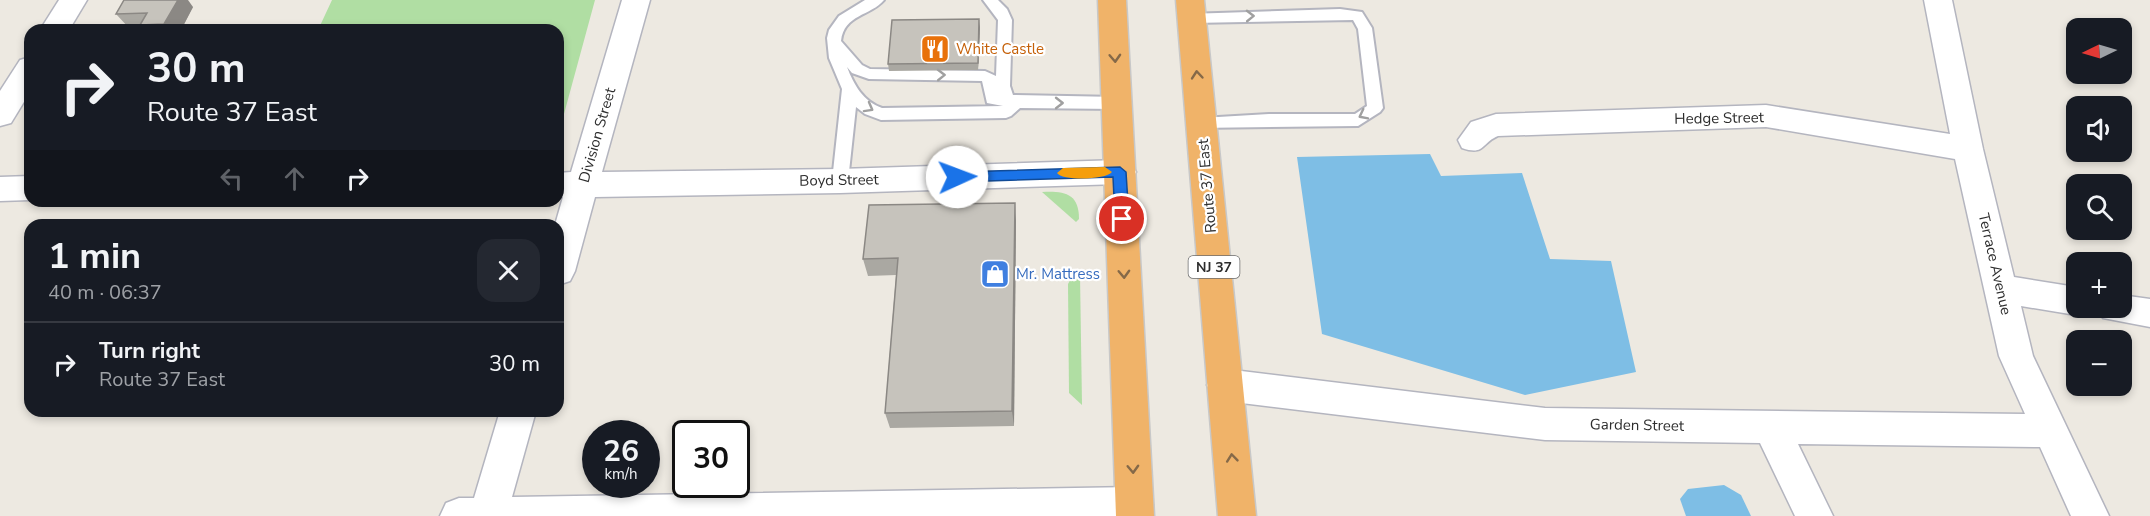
<!DOCTYPE html>
<meta charset="utf-8">
<style>
:root{--surface:#171b24;--page:#242831;--text:#f1f3f6;--muted:#9ea1a6;--line:#363941}
body{margin:0;font-family:"Nunito Sans",sans-serif;background:var(--page);color:var(--text);height:100vh;display:flex;flex-direction:column;font-size:22px;white-space:nowrap}
*{box-sizing:border-box;margin:0}
p{font-size:20px;color:var(--muted)}
.icon{flex:none;width:33px;height:33px;fill:none;stroke:currentColor;stroke-width:2;stroke-linecap:round;stroke-linejoin:round}
.map{position:relative;flex:1;overflow:hidden}
.sheet{position:absolute;left:24px;top:219px;width:540px;height:198px;display:flex;flex-direction:column;background:var(--surface);border-radius:18px;box-shadow:0 3px 9px #0003}
.sheet>*{flex:none}
.hud{position:absolute;left:24px;top:24px;width:540px;height:183px;border-radius:18px;box-shadow:0 3px 9px #0003;background:#171b24;color:var(--text);overflow:hidden}
.needle{width:39px;rotate:265deg}
.fabs{position:absolute;left:2066px;top:18px;display:grid;gap:12px}
.fabs a{display:grid;place-items:center;width:66px;height:66px;border-radius:12px;background:var(--surface);box-shadow:0 3px 9px #0003;font-size:30px}
.speed{position:absolute;left:582px;top:420px;display:flex;gap:12px;font-size:30px;font-weight:700;text-align:center}
.speed>*{display:grid;place-content:center;width:78px;height:78px;border-radius:50%;background:var(--surface);box-shadow:0 3px 9px #0003;line-height:1}
.speed small{font-size:15px;font-weight:400}
.speed .limit{border:3px solid #111;border-radius:9px;background:#fff;color:#111}
.pin{position:absolute;display:grid;place-items:center;width:51px;height:51px;color:#fff;margin:-26px;border:3px solid #fff;border-radius:50%;box-shadow:0 2px 6px #0007}
.me{position:absolute;width:66px;margin:-33px;rotate:88deg;stroke-linejoin:round;filter:drop-shadow(0 0 4px #0008)}
.turn{display:flex;align-items:center;gap:21px;height:126px;padding:0 24px;font-size:27px}
.turn .icon{width:78px;height:78px;stroke-width:2.5}
.turn b{display:block;font-size:42px;line-height:51px}
.lanes{display:flex;align-items:center;height:57px;padding:0 24px;background:#0003;justify-content:center;gap:30px;direction:ltr}
.lanes .off{opacity:.35}
.round{display:grid;place-items:center;flex:none;width:63px;height:63px;border-radius:18px;background:var(--page)}
.headline{display:flex;align-items:center;justify-content:space-between;height:102px;padding:0 24px}
h1{font-size:36px;font-weight:700;line-height:45px}
ul{padding:0;list-style:none}
li{display:flex;align-items:center;gap:18px;height:84px;padding:0 24px;border-top:2px solid var(--line)}
li div{flex:1}
li b{display:block;font-size:22px}
li em{font-style:normal}
.map>svg:first-child{display:block}
.green{fill:#b0dea3}
.water{fill:#7ebee5}
.lines{fill:none;stroke-linecap:round;stroke-linejoin:round}
.lane-casing{stroke:#b4b5bf;stroke-width:4}
.street-casing{stroke:#b4b5bf;stroke-width:3}
.secondary-casing{stroke:#b4b5bf;stroke-width:3}
.highway-casing{stroke:#c8c8c8;stroke-width:3}
.lane{fill:#fff;fill-rule:evenodd}
.street{fill:#fff;fill-rule:evenodd}
.secondary{fill:#fff;fill-rule:evenodd}
.highway{fill:#f0b369;fill-rule:evenodd}
.wall{fill:#aaa8a2}
.shaded-wall{fill:#8b8884}
.building{fill:#c6c3bc;stroke:#8b8884;stroke-width:1.5}
.oneway{stroke:#a0a0a0}
.oneway2{stroke:#856948}
.route{fill:#1a73e8;stroke:#114b97;stroke-width:1.5}
.slow{fill:#f59e0b}
.labels{text-anchor:middle;dominant-baseline:central;stroke-width:4.5;stroke-linejoin:round;paint-order:stroke}
.shield{fill:#fff;stroke:#6c6c6c;stroke-width:1.5}
.shield-label{font-size:14px;font-weight:bold;fill:#2d2d2d}
.food-label{font-size:15px;fill:#c56008;stroke:#fff;text-anchor:start}
.street-label{font-size:15px;fill:#2d2d2d;stroke:#fff}
.shop-label{font-size:15px;fill:#366cbe;stroke:#fff;text-anchor:start}
</style>
<div class="map">
<svg width="2150" height="516" viewBox="0 0 2150 516">
<rect width="100%" height="100%" fill="#ede9e1"/>
<g class="green">
<polygon points="332,0 595,0 558,136 558,30 318,30"/>
<path d="M1042,192C1064,191 1079,193 1079,219L1076,222Z"/>
<polygon points="1073,275 1080,275 1082,405 1069,393 1068,284"/>
</g>
<g class="water">
<polygon points="1430,154 1441,176 1522,173 1550,259 1611,261 1636,372 1525,395 1322,334 1297,157"/>
<polygon points="1724,485 1741,495 1751,516 1686,516 1680,499 1688,489"/>
</g>
<g class="lines">
<g class="lane-casing">
<g id="lane">
<path d="M865,0H884C871,16 844,14 841,41L862,65L870,69L985,71L996,76L998,20L983,0H998L1007,9L1012,20L1010,86L1013,95L1118,97L1123,99L1125,103L1123,107L1118,109L1020,108L1011,116L1006,118L881,120L865,114L856,107L848,181L846,185L840,187L834,185L832,181L842,89L829,58L827,38L829,30L839,16ZM847,67L852,73L869,79L982,81L987,103L1003,106L882,108C863,101 854,85 847,67Z"/>
<polygon points="1340,9 1362,12 1372,28 1383,108 1380,112 1358,126 1196,128 1193,124 1196,120 1201,118 1269,114 1355,114 1367,106 1358,29 1353,20 1192,23 1185,18 1187,14"/>
</g>
</g>
<g class="street-casing">
<g id="street">
<polygon points="622,0 650,0 602,172 840,169 1120,160 1131,163 1136,172 1131,181 1120,184 840,193 595,197 575,271 570,281 558,285 558,225 555,225 563,197 558,197 558,173 571,172"/>
<path d="M1924,0H1952L1983,149L2014,277L2076,287V308H2090L2088,311L2076,315L2021,306L2033,356L2109,516H2071L2040,447L1798,444L1833,516H1795L1760,443L1545,440L1225,401L1212,396L1207,385L1212,374L1225,369L1545,408L2025,414L1999,356L1955,159L1766,127L1498,136C1481,143 1485,156 1462,148L1458,140L1471,122L1496,114L1766,105L1950,134Z"/>
<polygon points="30,176 30,200 0,201 0,177"/>
<polygon points="2121,295 2150,299 2150,327 2103,318 2098,308 2121,308"/>
<polygon points="500,411 536,411 512,497 1134,487 1147,492 1153,505 1148,516 440,516 446,503 459,498 474,498"/>
</g>
</g>
<g class="secondary-casing">
<g id="secondary">
<polygon points="59,0 87,0 69,30 40,30"/>
<polygon points="30,57 30,92 11,123 0,126 0,91 20,60"/>
</g>
</g>
<g class="highway-casing">
<g id="highway">
<polygon points="1098,0 1126,0 1154,516 1116,516"/>
<polygon points="1176,0 1204,0 1256,516 1218,516"/>
</g>
</g>
<use href="#lane" class="lane"/>
<use href="#street" class="street"/>
<use href="#secondary" class="secondary"/>
<use href="#highway" class="highway"/>
</g>
<g class="wall">
<polygon points="193,7 181,30 145,30 143,28 129,28 116,14"/>
<polygon points="980,27 978,70 889,71 888,64"/>
<polygon points="1016,220 1014,426 890,428 885,413 896,275 868,276 863,259"/>
</g>
<g class="shaded-wall">
<polygon points="176,0 188,0 193,7 181,30 169,30 164,24"/>
<polygon points="979,19 980,27 978,70 978,63"/>
<polygon points="1015,203 1016,220 1014,426 1012,411"/>
</g>
<g class="building">
<polygon points="124,0 178,0 164,24 140,25 147,13 116,14"/>
<polygon points="979,19 978,63 888,64 892,20"/>
<polygon points="1015,203 1012,411 885,413 898,258 863,259 869,205"/>
</g>
<defs><path id="oneway-chevron" d="M-2-3.5L2.5 0L-2 3.5" fill="none" stroke-width="1.6" stroke-linecap="round" stroke-linejoin="round" transform="scale(1.5)"/></defs>
<g class="oneway">
<use href="#oneway-chevron" transform="translate(1250 16) rotate(-1)"/>
<use href="#oneway-chevron" transform="translate(941 75) rotate(-1)"/>
<use href="#oneway-chevron" transform="translate(1059 103)"/>
<use href="#oneway-chevron" transform="translate(869 108) rotate(29)"/>
<use href="#oneway-chevron" transform="translate(1363 115) rotate(153)"/>
</g>
<g class="oneway2">
<use href="#oneway-chevron" transform="translate(1115 58) rotate(87)"/>
<use href="#oneway-chevron" transform="translate(1197 75) rotate(-95)"/>
<use href="#oneway-chevron" transform="translate(1124 274) rotate(88)"/>
<use href="#oneway-chevron" transform="translate(1232 458) rotate(-96)"/>
<use href="#oneway-chevron" transform="translate(1133 469) rotate(88)"/>
</g>
<polygon class="route" points="1120,167 1126,172 1129,219 1122,225 1115,219 1113,177 957,182 950,177 957,172"/>
<path class="slow" d="M1105,167L1112,172C1106,180 1062,181 1057,173L1063,168Z"/>
<defs>
<g id="restaurant-square" transform="scale(1.5)"><rect x="-9" y="-9" width="18" height="18" rx="4" fill="#e8710a" stroke="#fff"/><path d="M-5-6h1v4h1v-4h1v4h1v-4h1v5L-1.5 .5V6h-2V.5L-5-1ZM5-6V6H3V1.5H1.5Q1.5-4 5-6Z" fill="#fff"/></g>
<g id="shop-square" transform="scale(1.5)"><rect x="-9" y="-9" width="18" height="18" rx="4" fill="#3f7fe0" stroke="#fff"/><path d="M-5-2.5h2.3a2.7 3.5 0 0 1 5.4 0H5L5.5 6h-11ZM-1.5-2.5h3a1.5 2.3 0 0 0-3 0Z" fill="#fff"/></g>
</defs>
<g fill-rule="evenodd">
<use href="#restaurant-square" x="935" y="49"/>
<use href="#shop-square" x="995" y="274"/>
</g>
<g class="labels">
<rect class="shield" x="1188.5" y="256" width="51" height="22" rx="4.5"/>
<g class="shield-label">
<text x="1214" y="267">NJ 37</text>
</g>
<g class="food-label">
<text x="956" y="49">White Castle</text>
</g>
<g class="street-label">
<text transform="translate(1719 118) rotate(-1)">Hedge Street</text>
<text transform="translate(597 135) rotate(-74)">Division Street</text>
<text transform="translate(839 180) rotate(-1)">Boyd Street</text>
<text transform="translate(1207 186) rotate(-95)">Route 37 East</text>
<text transform="translate(1995 264) rotate(77)">Terrace Avenue</text>
<text transform="translate(1637 425) rotate(1)">Garden Street</text>
</g>
<g class="shop-label">
<text x="1016" y="274">Mr. Mattress</text>
</g>
</g>
</svg>
<div class="fabs">
<a><svg class="needle" viewBox="-14 -14 28 28"><path d="M0-13l5 13h-10z" fill="#e53935"/><path d="M0 13l5-13h-10z" fill="#9ea1a6"/></svg></a>
<a><svg class="icon" aria-label="sound" viewBox="0 0 24 24"><path d="M4 9h4l5-4v14l-5-4H4zM17 9q2 3 0 6"/></svg></a>
<a><svg class="icon" aria-label="search" viewBox="0 0 24 24"><circle cx="10" cy="10" r="6"/><path d="M15 15l6 6"/></svg></a>
<a>+</a>
<a>−</a>
</div>
<div class="speed"><div>26<small>km/h</small></div><div class="limit">30</div></div>
<div class="pin" style="left:1122px;top:219px;background:#d93025"><svg class="icon" aria-label="arrive" viewBox="0 0 24 24"><path d="M6 21V4h12l-3 4 3 4H6"/></svg></div>
<svg class="me" style="left:957px;top:177px" viewBox="-20 -20 40 40"><circle r="19" fill="#fff"/><path d="M0-13L10 11 0 6-10 11z" fill="#1a73e8"/></svg>
<div class="hud">
<div class="turn"><svg class="icon" aria-label="right" viewBox="0 0 24 24"><path d="M7 20v-9h11M14 6l5 5-5 5"/></svg><div><b>30 m</b>Route 37 East</div></div>
<div class="lanes"><svg class="icon off" aria-label="left" viewBox="0 0 24 24"><path d="M17 20v-9H6M10 6l-5 5 5 5"/></svg><svg class="icon off" aria-label="ahead" viewBox="0 0 24 24"><path d="M12 20V5M6 11l6-6 6 6"/></svg><svg class="icon" aria-label="right" viewBox="0 0 24 24"><path d="M7 20v-9h11M14 6l5 5-5 5"/></svg></div>
</div>
<section class="sheet">
<div class="headline"><div><h1>1 min</h1><p>40 m · 06:37</p></div><a class="round"><svg class="icon" aria-label="close" viewBox="0 0 24 24"><path d="M6 6l12 12M18 6L6 18"/></svg></a></div>
<ul>
<li><svg class="icon" aria-label="right" viewBox="0 0 24 24"><path d="M7 20v-9h11M14 6l5 5-5 5"/></svg><div><b>Turn right</b><p>Route 37 East</p></div><em>30 m</em></li>
</ul>
</section>
</div>
